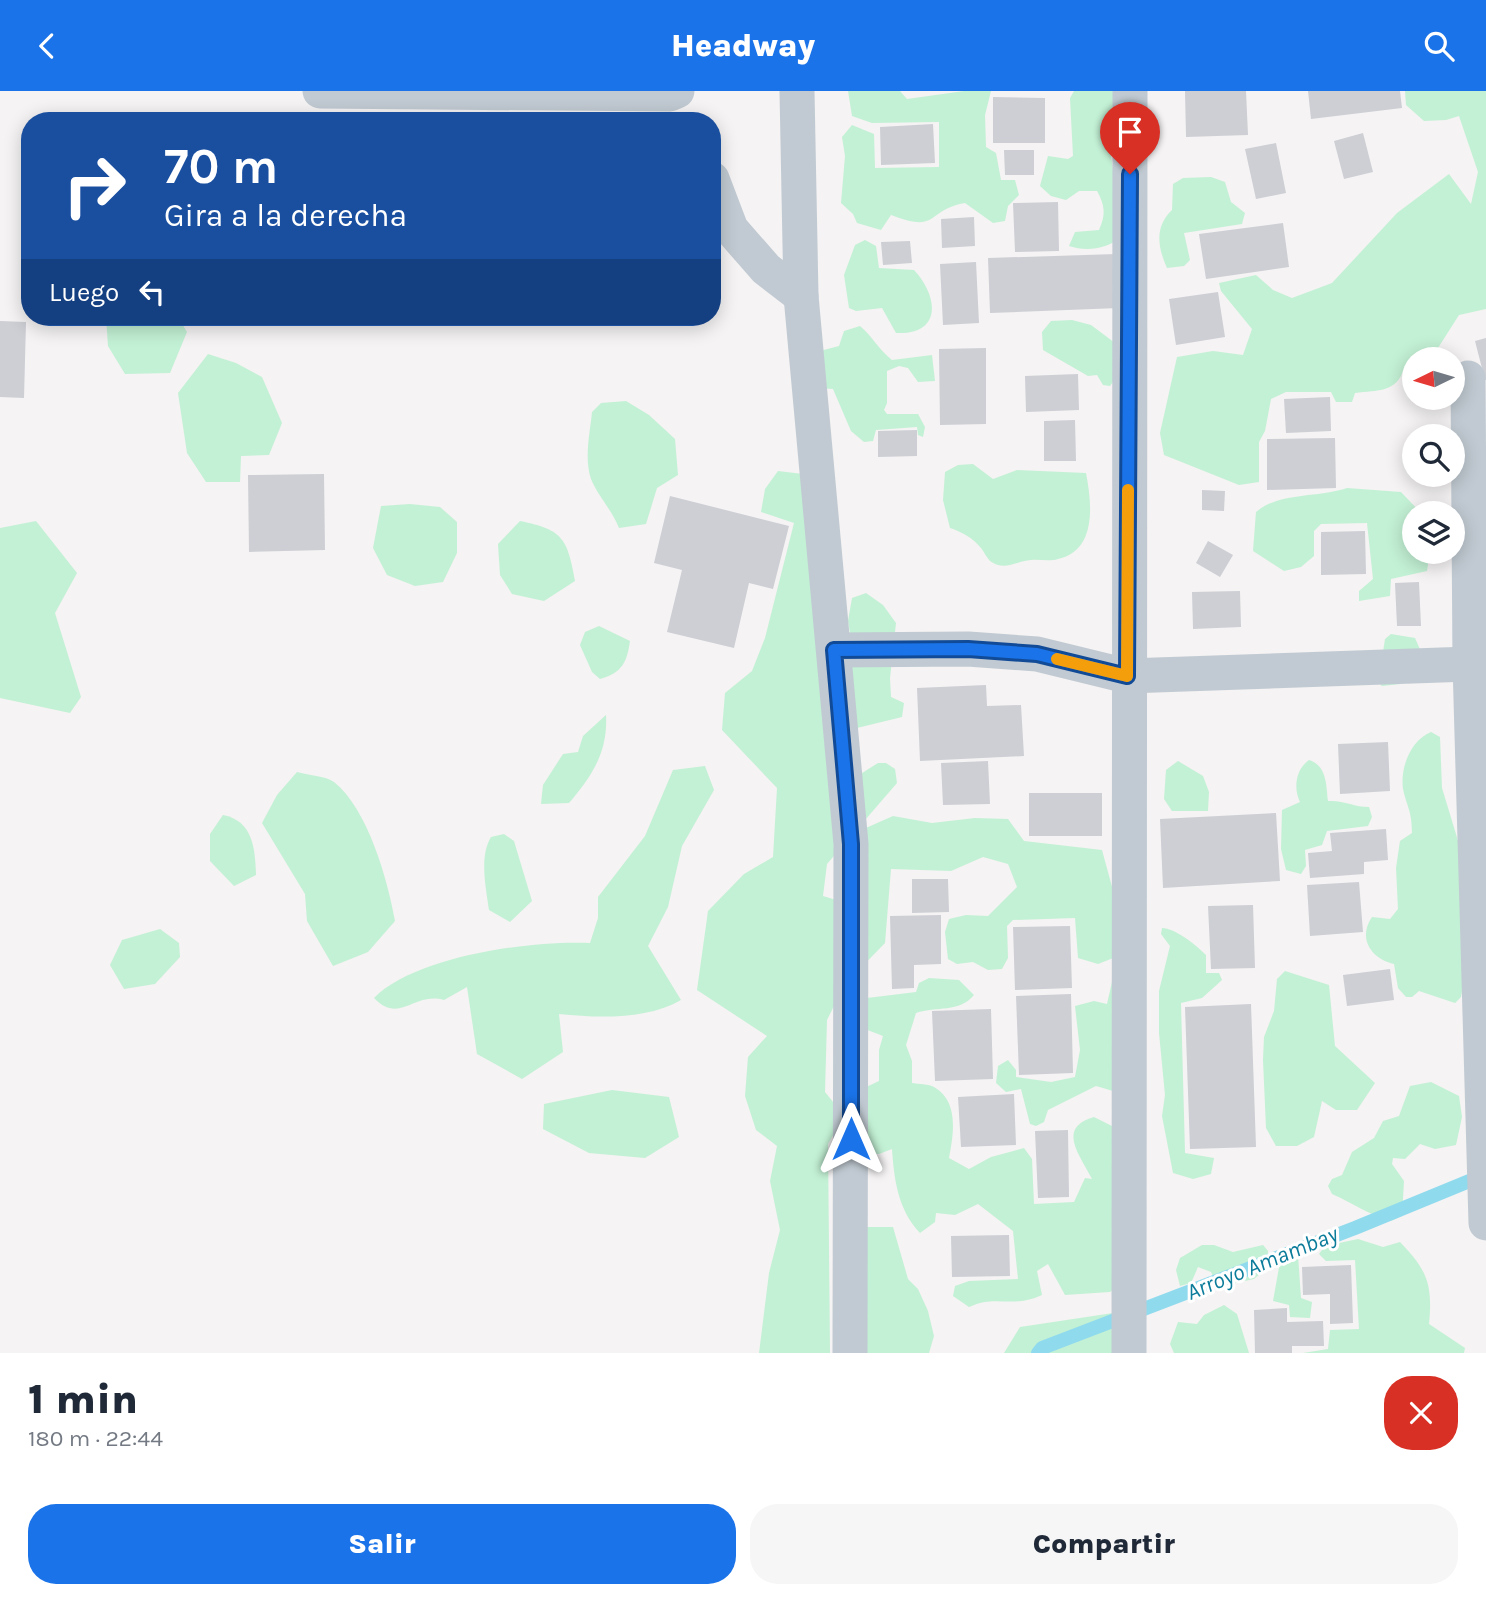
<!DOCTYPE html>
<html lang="es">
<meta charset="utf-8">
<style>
:root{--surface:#fff;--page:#f6f6f7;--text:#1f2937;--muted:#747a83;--accent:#1a73e8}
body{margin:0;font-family:Karla,sans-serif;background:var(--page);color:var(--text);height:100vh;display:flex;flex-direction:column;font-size:26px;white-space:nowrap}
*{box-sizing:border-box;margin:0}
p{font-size:23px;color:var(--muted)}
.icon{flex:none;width:38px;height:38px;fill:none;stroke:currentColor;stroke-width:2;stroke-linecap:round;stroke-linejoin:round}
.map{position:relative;height:1262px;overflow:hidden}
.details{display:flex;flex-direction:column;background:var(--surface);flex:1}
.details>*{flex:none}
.hud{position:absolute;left:21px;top:21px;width:700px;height:214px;border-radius:28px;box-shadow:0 4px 18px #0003;background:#1a4fa0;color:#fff;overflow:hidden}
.needle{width:46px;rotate:265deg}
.buttons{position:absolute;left:1402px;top:256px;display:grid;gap:14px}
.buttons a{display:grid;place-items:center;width:63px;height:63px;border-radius:50%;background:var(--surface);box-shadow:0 4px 18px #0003;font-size:35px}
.pin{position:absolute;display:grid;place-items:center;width:60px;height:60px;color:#fff;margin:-72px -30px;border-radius:50% 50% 50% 0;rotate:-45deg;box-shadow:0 0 7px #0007}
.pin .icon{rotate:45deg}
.me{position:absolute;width:77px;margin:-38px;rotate:0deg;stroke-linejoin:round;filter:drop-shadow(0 0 5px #0008)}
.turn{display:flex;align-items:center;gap:24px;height:147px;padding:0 28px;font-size:32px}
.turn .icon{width:91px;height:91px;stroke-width:2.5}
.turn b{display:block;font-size:49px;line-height:60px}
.then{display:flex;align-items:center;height:66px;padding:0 28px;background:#0003;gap:14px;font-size:26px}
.round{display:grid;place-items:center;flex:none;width:74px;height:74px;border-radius:28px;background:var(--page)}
.head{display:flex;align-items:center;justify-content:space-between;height:119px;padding:0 28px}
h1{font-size:42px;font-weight:800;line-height:52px}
.action{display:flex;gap:14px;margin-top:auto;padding:14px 28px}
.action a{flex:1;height:80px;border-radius:28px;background:var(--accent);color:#fff;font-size:28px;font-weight:800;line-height:80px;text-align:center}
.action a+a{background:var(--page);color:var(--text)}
header{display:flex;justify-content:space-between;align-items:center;height:91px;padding:0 28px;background:var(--accent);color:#fff;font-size:32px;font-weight:800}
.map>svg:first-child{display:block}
.green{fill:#c3f1d5}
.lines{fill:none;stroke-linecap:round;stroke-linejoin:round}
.stream{stroke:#90daee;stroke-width:14}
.building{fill:#cdcfd5}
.street{stroke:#c1cad2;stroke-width:35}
.route-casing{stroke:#114b97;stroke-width:18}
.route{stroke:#1a73e8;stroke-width:12}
.slow{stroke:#f59e0b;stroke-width:12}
.labels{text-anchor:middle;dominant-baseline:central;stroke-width:6;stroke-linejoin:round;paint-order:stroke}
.water-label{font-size:23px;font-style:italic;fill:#0c7c9b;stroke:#fff}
</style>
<header><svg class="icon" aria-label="back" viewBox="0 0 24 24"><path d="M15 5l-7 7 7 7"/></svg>Headway<svg class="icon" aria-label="search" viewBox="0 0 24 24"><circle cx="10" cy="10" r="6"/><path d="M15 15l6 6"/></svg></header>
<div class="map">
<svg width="1486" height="1262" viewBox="0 0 1486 1262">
<rect width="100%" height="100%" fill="#f5f3f3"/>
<g class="green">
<path d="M848,0H900L907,8L964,0H991L985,24L986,56L996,62L1001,89H1015L1019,104L1008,115L1005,130L993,132L965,112C925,119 940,143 891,124L881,139L857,132L853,123L841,112L845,65L842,46L852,34L874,43L875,77L939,76V31L872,32L852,25Z"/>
<path d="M1074,0H1120L1111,19L1115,35L1110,57L1122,146C1106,158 1087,161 1069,155L1075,141L1099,139C1106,124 1105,114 1097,100H1079L1066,109L1051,105L1040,95L1048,65L1068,68L1073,65L1070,7Z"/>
<path d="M1405,0H1486V218L1459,224L1431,268H1414V276L1404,277C1397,302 1378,299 1355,302L1352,311H1336L1331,301H1286L1271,308L1265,340L1259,351V391L1239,394L1164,364L1160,342L1177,266L1213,260L1243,264L1252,238L1221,200L1219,192L1256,184L1273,199L1292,207L1332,192L1397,122L1449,83L1471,113L1478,81L1459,25L1446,29L1424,30L1406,14Z"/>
<path d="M1211,86L1225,91L1231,111L1245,122L1242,133L1184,142L1190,169L1184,175L1167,177C1158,157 1154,136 1172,119L1173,93L1183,87Z"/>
<path d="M865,149L876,155L879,177L914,179C939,206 942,244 896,242L882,217L856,220L849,217L844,184L855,154Z"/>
<polygon points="106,226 178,226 187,241 170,282 125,283 108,255"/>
<polygon points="1072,229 1091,234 1119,255 1120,281 1110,295 1103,294 1097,284 1088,285 1043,259 1042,241 1051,230"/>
<path d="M860,235C873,246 879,259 892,269L932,264L935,290L918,291L908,277L899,275L887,280V312L884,319L887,323H918L925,336L923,346L918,344L917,336L876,339L873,350L864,351L851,340L833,298L819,297L816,261L839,255L844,240Z"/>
<polygon points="208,263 236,272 262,286 282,332 269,364 241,365 240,391 206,391 187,362 178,302"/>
<path d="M626,310L649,324L675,348L678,384L657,397L646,433L619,437C612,419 598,405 591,388C584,367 590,342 592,321L601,312Z"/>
<path d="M973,373L993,388L1017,379L1086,382C1092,413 1097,459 1058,468C1049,471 1040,468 1031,469C1016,470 1005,481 990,470C987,467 984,461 981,457C973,447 962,441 950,437L943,409L945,381L958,374Z"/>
<polygon points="778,380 803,383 853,559 848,530 852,507 866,502 883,514 896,532 890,587 891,606 904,612 902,626 857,637 859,684 878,672 886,672 895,678 897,692 827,773 823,805 846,812 859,740 893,725 932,732 975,727 1008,728 1024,750 1102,759 1117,814 1121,864 1098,873 1078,867 1075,827 1013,829 1007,835 1008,867 1002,878 988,879 973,871 957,873 948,868 945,841 949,828 966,824 988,825 1017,796 1008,773 983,766 951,780 891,778 885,852 845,893 827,929 825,1001 838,1017 836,1039 828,1053 830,1262 759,1262 769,1182 780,1139 770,1090 777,1055 756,1039 745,1005 748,966 767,945 697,899 708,820 744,783 773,766 777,697 722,639 725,602 752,580 765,547 794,432 761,421 765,398"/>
<path d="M1347,397L1401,401L1421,422H1414V460H1430L1427,480L1391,488L1390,505L1359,510V500L1373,488L1367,432L1321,433L1314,440V465L1301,476L1284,480L1253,460L1256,421C1279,401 1318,407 1347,397Z"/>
<polygon points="410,413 440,416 457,431 457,462 443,491 415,495 387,484 373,457 381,415"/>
<polygon points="36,430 77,482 55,522 81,606 70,622 0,607 0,437"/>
<path d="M520,430C564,439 567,448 575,490L544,510L512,503L500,484L498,453Z"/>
<path d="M599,535L630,550C627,571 622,582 600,588L592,581L580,554L585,541Z"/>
<polygon points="1391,543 1415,547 1425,570 1400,593 1382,595 1371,585 1383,561 1385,548"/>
<path d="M606,624C608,661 592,685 569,712L541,713L543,694L563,663L578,661L583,645Z"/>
<path d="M1431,641L1440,646L1442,697L1459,753L1464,889L1461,906L1455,912L1419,900L1412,906H1406L1398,897L1394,873C1372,868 1357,848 1372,826L1390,828L1398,818L1396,777L1400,750L1412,742C1412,720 1407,716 1403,698C1400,676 1411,649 1431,641Z"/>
<path d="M1309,669C1327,675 1326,693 1328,710C1344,709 1354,716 1369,716L1372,726L1368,735L1327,740L1322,754L1305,759L1306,775L1301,783L1286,779L1281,758L1282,719L1300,711C1293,697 1296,678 1309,669Z"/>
<polygon points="1178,670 1203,685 1209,701 1208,720 1172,720 1164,708 1166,679"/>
<path d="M705,675L714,699L682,755L668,816L648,855L681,909C646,929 599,927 559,923L563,961L522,988L477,963L467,896L444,909C414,900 400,934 374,907C416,865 532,849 590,852L598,827V806L645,745L673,679Z"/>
<path d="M297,681C307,684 326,685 334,691C368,718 388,790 395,830L368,861L333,875L307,830L305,803L262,732L277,704Z"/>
<path d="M223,724C253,730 255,757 256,784L234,795L210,770V743Z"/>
<path d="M504,743L514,750L532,810L510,831L489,819C486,797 479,766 491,746Z"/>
<path d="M1162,837C1175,837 1196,854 1206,864V882H1219L1222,889L1202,907L1181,912L1185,1062L1214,1067L1211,1083L1193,1088L1173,1082L1162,1025L1165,1004L1159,942V900L1170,855L1161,843Z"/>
<polygon points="160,838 179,852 180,866 155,893 124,898 110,874 122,849"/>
<polygon points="1285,880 1329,894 1335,955 1375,992 1357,1019 1336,1019 1322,1010 1314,1046 1297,1055 1276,1055 1266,1037 1263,969 1264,946 1274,920 1277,888"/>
<polygon points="1114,882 1113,1000 1096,995 1048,1019 1044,1031 1036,1035 1030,1033 1021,998 1006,1001 996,992 998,975 1008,969 1016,979 1016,986 1051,991 1075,986 1080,959 1075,915 1094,910 1107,913"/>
<path d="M929,887L959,889L974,904C959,922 937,915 916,922L906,954L912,970V992C918,993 929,993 934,996C960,1011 953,1045 949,1067L969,1078L991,1066L1024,1057L1032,1068L1034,1113L1074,1111L1085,1087L1092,1088C1080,1064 1056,1037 1094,1026L1116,1037L1119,1194L1110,1201L1065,1204L1048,1173L1037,1180L1042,1204C1011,1218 997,1203 969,1216L953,1205L955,1195L969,1190L1018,1188L1013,1140L978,1113L955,1124L936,1122L935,1131L920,1142C898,1119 894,1088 892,1058L879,1063L858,1061L862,998L879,990V959L883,945L865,938L867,907L916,901L919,892Z"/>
<path d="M1431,991L1459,1005L1462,1026L1456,1054L1435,1058L1420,1053L1405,1068L1393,1067L1392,1073L1404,1090L1402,1125L1391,1130C1369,1124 1353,1112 1332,1103L1328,1095L1332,1088L1342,1084L1352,1061L1374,1047L1383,1030L1399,1025L1410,995Z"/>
<polygon points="612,999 669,1006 679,1046 645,1067 589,1062 543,1038 544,1013"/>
<polygon points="861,1136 893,1136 908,1188 918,1198 928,1220 934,1245 929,1262 863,1262"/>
<path d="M1358,1148L1383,1156L1400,1151C1427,1179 1433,1193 1429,1233L1465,1257L1464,1262H1303L1328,1258L1330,1239L1359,1238L1355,1169L1326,1170L1319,1163L1325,1155Z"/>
<polygon points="1202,1154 1214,1154 1233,1161 1263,1154 1268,1160 1267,1177 1254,1188 1218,1196 1211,1181 1198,1176 1191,1192 1180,1195 1176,1179 1180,1167"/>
<polygon points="1298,1164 1301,1207 1312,1211 1310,1227 1290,1226 1289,1214 1273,1210 1280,1171"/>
<polygon points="1224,1214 1237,1223 1249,1262 1174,1262 1170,1253 1178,1231 1197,1233 1204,1224"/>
<polygon points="1113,1222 1113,1262 1004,1262 1020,1236"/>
</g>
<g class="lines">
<polyline class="stream" points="1038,1262 1042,1257 1355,1137 1484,1084"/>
</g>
<g class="building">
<polygon points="1185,0 1246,0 1248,44 1186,46"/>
<polygon points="1308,0 1400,0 1402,17 1311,28"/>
<polygon points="993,6 1045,7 1045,52 993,52"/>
<polygon points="933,33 935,72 881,74 880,36"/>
<polygon points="1363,42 1373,81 1344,88 1334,50"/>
<polygon points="1276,52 1286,102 1256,108 1245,58"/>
<polygon points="1004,59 1034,59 1034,84 1005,84"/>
<polygon points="1058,111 1059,160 1015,161 1013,112"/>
<polygon points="974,126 975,155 942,157 941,128"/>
<polygon points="1283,132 1289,176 1206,188 1199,143"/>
<polygon points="910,150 912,172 883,174 881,151"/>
<polygon points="1117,163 1119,217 990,222 988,167"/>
<polygon points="976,171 979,232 943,234 940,173"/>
<polygon points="1218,201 1225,246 1176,254 1169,208"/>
<polygon points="0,230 26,231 24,307 0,306"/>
<polygon points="1486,247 1486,289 1485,289 1475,250"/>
<polygon points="986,257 986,333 940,334 939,258"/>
<polygon points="1078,283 1079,319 1026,321 1025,285"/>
<polygon points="1330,306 1331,340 1286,342 1284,308"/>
<polygon points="1075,329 1076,370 1044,370 1044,330"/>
<polygon points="917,339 917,365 878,366 878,340"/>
<polygon points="1335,347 1336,397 1267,399 1267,348"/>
<polygon points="324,383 325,459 249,461 248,384"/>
<polygon points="1202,399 1225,400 1224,420 1202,419"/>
<polygon points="670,405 789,435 773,498 749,492 734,557 667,541 682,479 654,472"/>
<polygon points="1365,440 1366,483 1321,484 1321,441"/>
<polygon points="1208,450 1233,464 1220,486 1196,472"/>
<polygon points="1419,491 1421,535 1397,535 1395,492"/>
<polygon points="1240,500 1241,536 1193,538 1192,501"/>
<polygon points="986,594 987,615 1021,614 1024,665 920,670 917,597"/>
<polygon points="1388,651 1390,700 1340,703 1338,653"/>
<polygon points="988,670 990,713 943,714 941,672"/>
<rect x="1029" y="702" width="73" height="43"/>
<polygon points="1276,722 1280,790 1163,797 1160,728"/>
<polygon points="1386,738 1388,769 1364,771 1364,783 1310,787 1308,762 1332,760 1330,742"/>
<polygon points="912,788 948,788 949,821 912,822"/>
<polygon points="1359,791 1363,841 1310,845 1307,794"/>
<polygon points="1253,814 1255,877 1211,878 1208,815"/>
<polygon points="941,824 941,873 914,874 914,897 892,898 890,825"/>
<polygon points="1070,835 1072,897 1015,899 1013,836"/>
<polygon points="1390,878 1394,909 1347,915 1343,884"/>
<polygon points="1071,903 1073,982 1019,984 1016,905"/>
<polygon points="1251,913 1256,1056 1190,1058 1185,916"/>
<polygon points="991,918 993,988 935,990 932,920"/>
<polygon points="1014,1003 1016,1054 961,1056 958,1006"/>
<polygon points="1068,1039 1069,1106 1038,1107 1035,1040"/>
<polygon points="1009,1144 1010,1185 952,1186 951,1145"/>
<polygon points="1351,1174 1353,1232 1330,1233 1330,1203 1303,1204 1302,1176"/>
<polygon points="1287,1217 1287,1231 1323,1230 1324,1255 1292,1255 1292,1262 1255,1262 1254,1219"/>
</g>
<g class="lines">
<g class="street">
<polyline points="320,0 670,3 677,0"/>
<polyline points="797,0 801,205 851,753 850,1262"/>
<polyline points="712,88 731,138 766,178 801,205"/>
<polyline points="1468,287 1470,573 1486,1132"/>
<polyline points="834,559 968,558 1037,563 1127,585 1470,573"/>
<polyline points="1129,1262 1130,0"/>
</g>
</g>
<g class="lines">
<g class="route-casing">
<polyline id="route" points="851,1048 851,753 834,559 968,558 1037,563 1127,585 1130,83"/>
</g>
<use href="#route" class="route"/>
<polyline class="slow" points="1057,568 1127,585 1128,399"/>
</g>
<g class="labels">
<g class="water-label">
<text transform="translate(1262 1172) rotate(-22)">Arroyo Amambay</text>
</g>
</g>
</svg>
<div class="buttons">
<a><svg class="needle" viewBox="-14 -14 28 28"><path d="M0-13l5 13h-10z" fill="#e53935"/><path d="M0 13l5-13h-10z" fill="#747a83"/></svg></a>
<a><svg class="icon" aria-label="search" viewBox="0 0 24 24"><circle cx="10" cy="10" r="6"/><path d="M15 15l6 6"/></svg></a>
<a><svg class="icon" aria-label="layers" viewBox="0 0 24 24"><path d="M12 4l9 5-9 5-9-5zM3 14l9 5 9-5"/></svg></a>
</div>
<div class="pin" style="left:1130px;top:83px;background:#d93025"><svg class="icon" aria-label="arrive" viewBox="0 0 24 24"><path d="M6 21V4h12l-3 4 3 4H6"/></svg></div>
<svg class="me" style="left:851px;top:1048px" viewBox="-20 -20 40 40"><path d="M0-17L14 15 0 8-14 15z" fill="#1a73e8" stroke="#fff" stroke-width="4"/></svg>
<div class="hud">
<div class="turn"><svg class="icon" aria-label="right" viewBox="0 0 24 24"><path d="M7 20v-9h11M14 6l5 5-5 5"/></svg><div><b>70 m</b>Gira a la derecha</div></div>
<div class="then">Luego<svg class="icon" aria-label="left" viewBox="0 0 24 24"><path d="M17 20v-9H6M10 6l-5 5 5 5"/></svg></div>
</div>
</div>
<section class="details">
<div class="head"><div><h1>1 min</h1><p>180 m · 22:44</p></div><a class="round" style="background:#d93025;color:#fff"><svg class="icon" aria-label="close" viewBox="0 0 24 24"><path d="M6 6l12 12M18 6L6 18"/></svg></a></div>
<div class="action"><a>Salir</a><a>Compartir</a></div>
</section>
